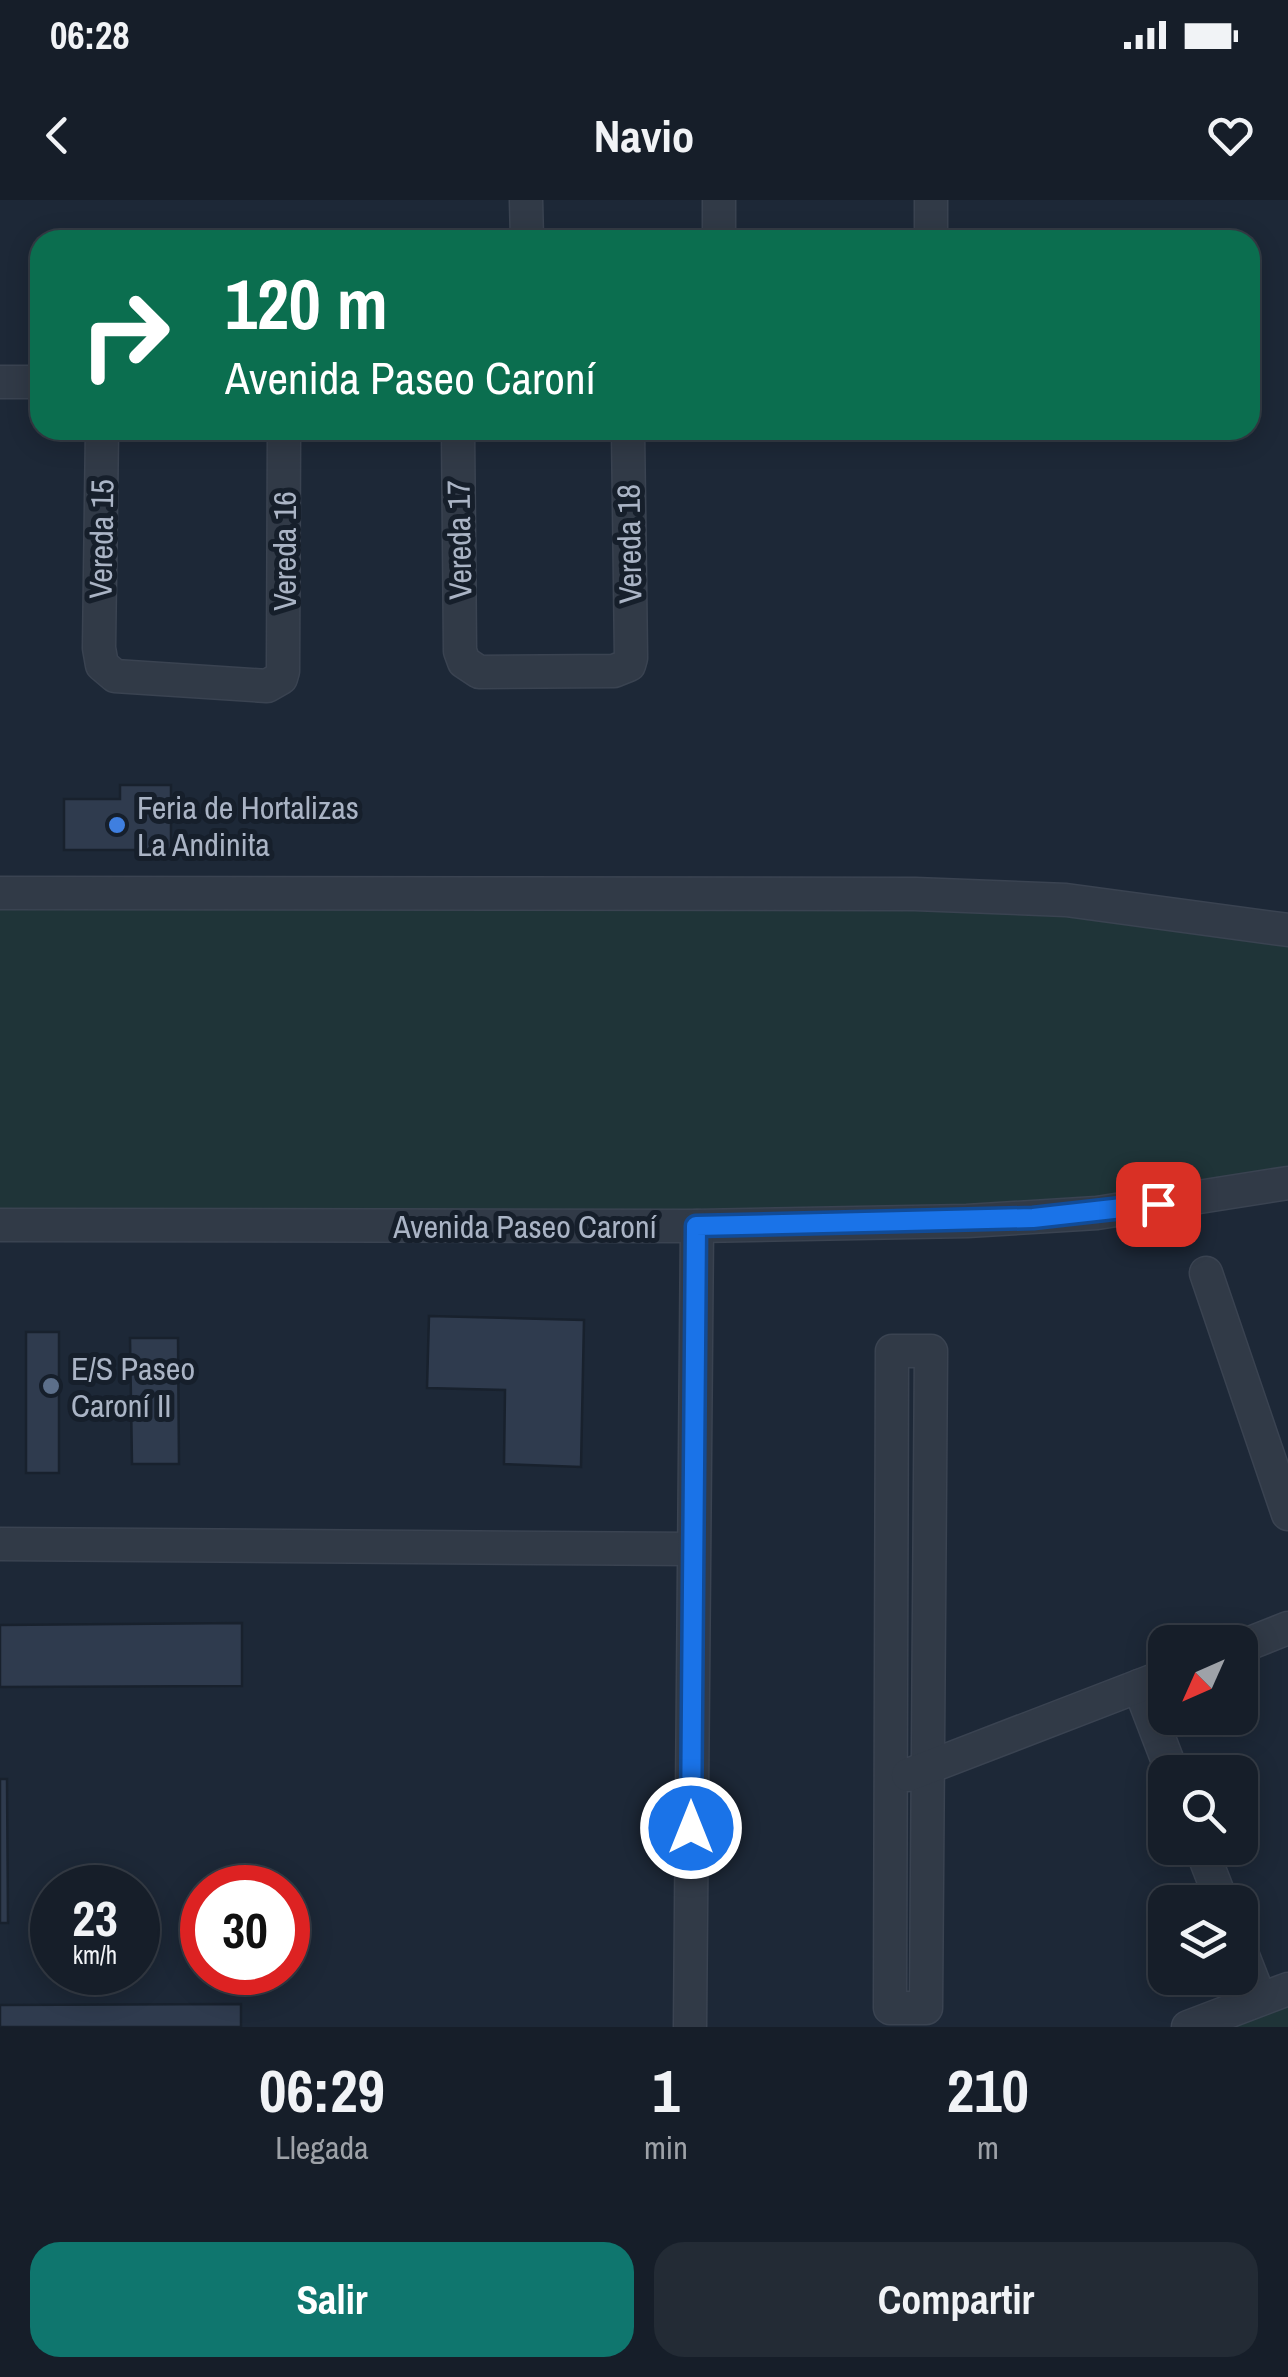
<!DOCTYPE html>
<html lang="es">
<meta charset="utf-8">
<style>
:root{--surface:#161e29;--page:#232b35;--text:#f1f3f6;--muted:#9ea2a8;--line:#353c46;--accent:#0f766e}
body{margin:0;font-family:"Archivo Narrow",sans-serif;background:var(--page);color:var(--text);height:100vh;display:flex;flex-direction:column;font-size:38px;white-space:nowrap}
*{box-sizing:border-box;margin:0}
p{font-size:32px;color:var(--muted)}
.icon{flex:none;width:55px;height:55px;fill:none;stroke:currentColor;stroke-width:2;stroke-linecap:round;stroke-linejoin:round}
.map{position:relative;height:1827px;overflow:hidden}
.drawer{display:flex;flex-direction:column;background:var(--surface);flex:1}
.drawer>*{flex:none}
.top-card{position:absolute;left:30px;top:30px;width:1230px;height:210px;border-radius:30px;box-shadow:0 5px 25px #0003,0 0 0 2px var(--line);background:#0b6e4f;color:#fff;overflow:hidden}
.needle{width:65px;rotate:225deg}
.tools{position:absolute;left:1148px;top:1425px;display:grid;gap:20px}
.tools a{display:grid;place-items:center;width:110px;height:110px;border-radius:20px;background:var(--surface);box-shadow:0 5px 25px #0003,0 0 0 2px var(--line);font-size:50px}
.speed{position:absolute;left:30px;top:1665px;display:flex;gap:20px;font-size:50px;font-weight:700;text-align:center}
.speed>*{display:grid;place-content:center;width:130px;height:130px;border-radius:50%;background:var(--surface);box-shadow:0 5px 25px #0003,0 0 0 2px var(--line);line-height:1}
.speed small{font-size:25px;font-weight:400}
.speed .limit{border:15px solid #d22;background:#fff;color:#111}
.pin{position:absolute;display:grid;place-items:center;width:85px;height:85px;color:#fff;margin:-42px;border-radius:20px;box-shadow:0 5px 15px #0006}
.me{position:absolute;width:110px;margin:-55px;rotate:0deg;stroke-linejoin:round;filter:drop-shadow(0 0 8px #0008)}
.turn{display:flex;align-items:center;gap:35px;height:210px;padding:0 30px;font-size:45px}
.turn .icon{width:130px;height:130px;stroke-width:2.5}
.turn b{display:block;font-size:70px;line-height:85px}
.eta{display:flex;justify-content:space-evenly;align-items:center;height:170px;text-align:center}
.eta b{font-size:60px;font-weight:700;line-height:70px}
.cta{display:flex;gap:20px;margin-top:auto;padding:20px 30px}
.cta a{flex:1;height:115px;border-radius:30px;background:var(--accent);color:#fff;font-size:40px;font-weight:700;line-height:115px;text-align:center}
.cta a+a{background:var(--page);color:var(--text)}
.status{display:flex;justify-content:space-between;align-items:center;height:70px;padding:0 50px;background:var(--surface);direction:ltr}
.status svg{height:28px;fill:currentColor}
header{display:flex;justify-content:space-between;align-items:center;height:130px;padding:0 30px;background:var(--surface);font-size:45px;font-weight:700}
.map>svg:first-child{display:block}
.green{fill:#1f3438}
.building{fill:#2f3b4e;stroke:#18212d;stroke-width:2.5}
.lines{fill:none;stroke-linecap:round;stroke-linejoin:round}
.minor-casing{stroke:#3a4351;stroke-width:35}
.minor{stroke:#313a47;stroke-width:32}
.route-casing{stroke:#114b97;stroke-width:25}
.route{stroke:#1a73e8;stroke-width:18}
.shop-dot{fill:#3f7fe0;stroke:#161f2b;stroke-width:4}
.service-dot{fill:#5c6f8a;stroke:#161f2b;stroke-width:4}
.labels{text-anchor:middle;dominant-baseline:central;stroke-width:10;stroke-linejoin:round;paint-order:stroke}
.street-label{font-size:32px;fill:#aab4c5;stroke:#161f2b}
.poi-label{font-size:32px;fill:#aab4c5;stroke:#161f2b;text-anchor:start}
</style>
<div class="status"><b>06:28</b><svg viewBox="0 0 49 12"><path d="M0 12V9h3v3zM5 12V6h3v6zM10 12V3h3v9zM15 12V0h3v12zM26 1h20v11H26zM47 4h2v5h-2z"/></svg></div>
<header><svg class="icon" aria-label="back" viewBox="0 0 24 24"><path d="M15 5l-7 7 7 7"/></svg>Navio<svg class="icon" aria-label="heart" viewBox="0 0 24 24"><path d="M12 20l-8-8c-3-5 5-10 8-4 3-6 11-1 8 4z"/></svg></header>
<div class="map">
<svg width="1288" height="1827" viewBox="0 0 1288 1827">
<rect width="100%" height="100%" fill="#1d2837"/>
<g class="green">
<polygon points="0,693 769,693 1288,730 1288,983 1097,1013 0,1025"/>
<polygon points="1288,1789 1288,1827 1188,1827"/>
</g>
<g class="building">
<polygon points="120,585 171,585 171,650 64,650 64,599 120,599"/>
<polygon points="429,1116 584,1120 581,1267 504,1264 505,1190 427,1188"/>
<rect x="26" y="1132" width="33" height="141"/>
<polygon points="130,1138 178,1138 179,1264 132,1264"/>
<polygon points="242,1423 242,1486 0,1487 0,1425"/>
<polygon points="0,1579 7,1579 8,1723 0,1723"/>
<polygon points="241,1804 241,1827 0,1827 0,1805"/>
</g>
<g class="lines">
<g class="minor-casing">
<g id="minor">
<polyline points="526,0 527,40"/>
<polyline points="719,40 719,0"/>
<polyline points="931,40 931,0"/>
<polyline points="0,182 40,182"/>
<polyline points="102,230 99,448 102,465 115,476 267,486 281,478 283,471 284,230"/>
<polyline points="458,230 460,451 464,462 479,472 614,471 629,465 631,458 628,230"/>
<polyline points="0,693 915,694 1066,700 1288,730"/>
<polyline points="0,1025 697,1026 967,1021 1097,1013 1288,983"/>
<polyline points="1206,1073 1288,1314"/>
<polygon points="892,1151 931,1151 926,1808 890,1808"/>
<polyline points="0,1344 693,1349"/>
<polyline points="1240,1447 1288,1428"/>
<polyline points="1139,1486 1172,1572"/>
<polyline points="908,1575 1165,1476"/>
<polyline points="1201,1648 1222,1702"/>
<polyline points="1240,1748 1260,1799"/>
<polyline points="690,1827 697,1026"/>
<polyline points="1188,1827 1288,1789"/>
</g>
</g>
<use href="#minor" class="minor"/>
</g>
<g class="lines">
<g class="route-casing">
<polyline id="route" points="691,1628 696,1026 1033,1018 1158,1004"/>
</g>
<use href="#route" class="route"/>
</g>
<circle class="shop-dot" cx="117" cy="625" r="10"/>
<circle class="service-dot" cx="51" cy="1186" r="10"/>
<g class="labels">
<g class="street-label">
<text transform="translate(101 339) rotate(-89)">Vereda 15</text>
<text transform="translate(459 340) rotate(-91)">Vereda 17</text>
<text transform="translate(629 344) rotate(-91)">Vereda 18</text>
<text transform="translate(284 351) rotate(-90)">Vereda 16</text>
<text x="525" y="1026">Avenida Paseo Caroní</text>
</g>
<g class="poi-label">
<text x="137" y="607">Feria de Hortalizas<tspan x="137" dy="37">La Andinita</tspan></text>
<text x="71" y="1168">E/S Paseo<tspan x="71" dy="37">Caroní II</tspan></text>
</g>
</g>
</svg>
<div class="tools">
<a><svg class="needle" viewBox="-14 -14 28 28"><path d="M0-13l5 13h-10z" fill="#e53935"/><path d="M0 13l5-13h-10z" fill="#9ea2a8"/></svg></a>
<a><svg class="icon" aria-label="search" viewBox="0 0 24 24"><circle cx="10" cy="10" r="6"/><path d="M15 15l6 6"/></svg></a>
<a><svg class="icon" aria-label="layers" viewBox="0 0 24 24"><path d="M12 4l9 5-9 5-9-5zM3 14l9 5 9-5"/></svg></a>
</div>
<div class="speed"><div>23<small>km/h</small></div><div class="limit">30</div></div>
<div class="pin" style="left:1158px;top:1004px;background:#d93025"><svg class="icon" aria-label="arrive" viewBox="0 0 24 24"><path d="M6 21V4h12l-3 4 3 4H6"/></svg></div>
<svg class="me" style="left:691px;top:1628px" viewBox="-20 -20 40 40"><circle r="17" fill="#1a73e8" stroke="#fff" stroke-width="3"/><path d="M0-11L8 9 0 5-8 9z" fill="#fff"/></svg>
<div class="top-card">
<div class="turn"><svg class="icon" aria-label="right" viewBox="0 0 24 24"><path d="M7 20v-9h11M14 6l5 5-5 5"/></svg><div><b>120 m</b>Avenida Paseo Caroní</div></div>
</div>
</div>
<section class="drawer">
<div class="eta">
<div><b>06:29</b><p>Llegada</p></div>
<div><b>1</b><p>min</p></div>
<div><b>210</b><p>m</p></div>
</div>
<div class="cta"><a>Salir</a><a>Compartir</a></div>
</section>
